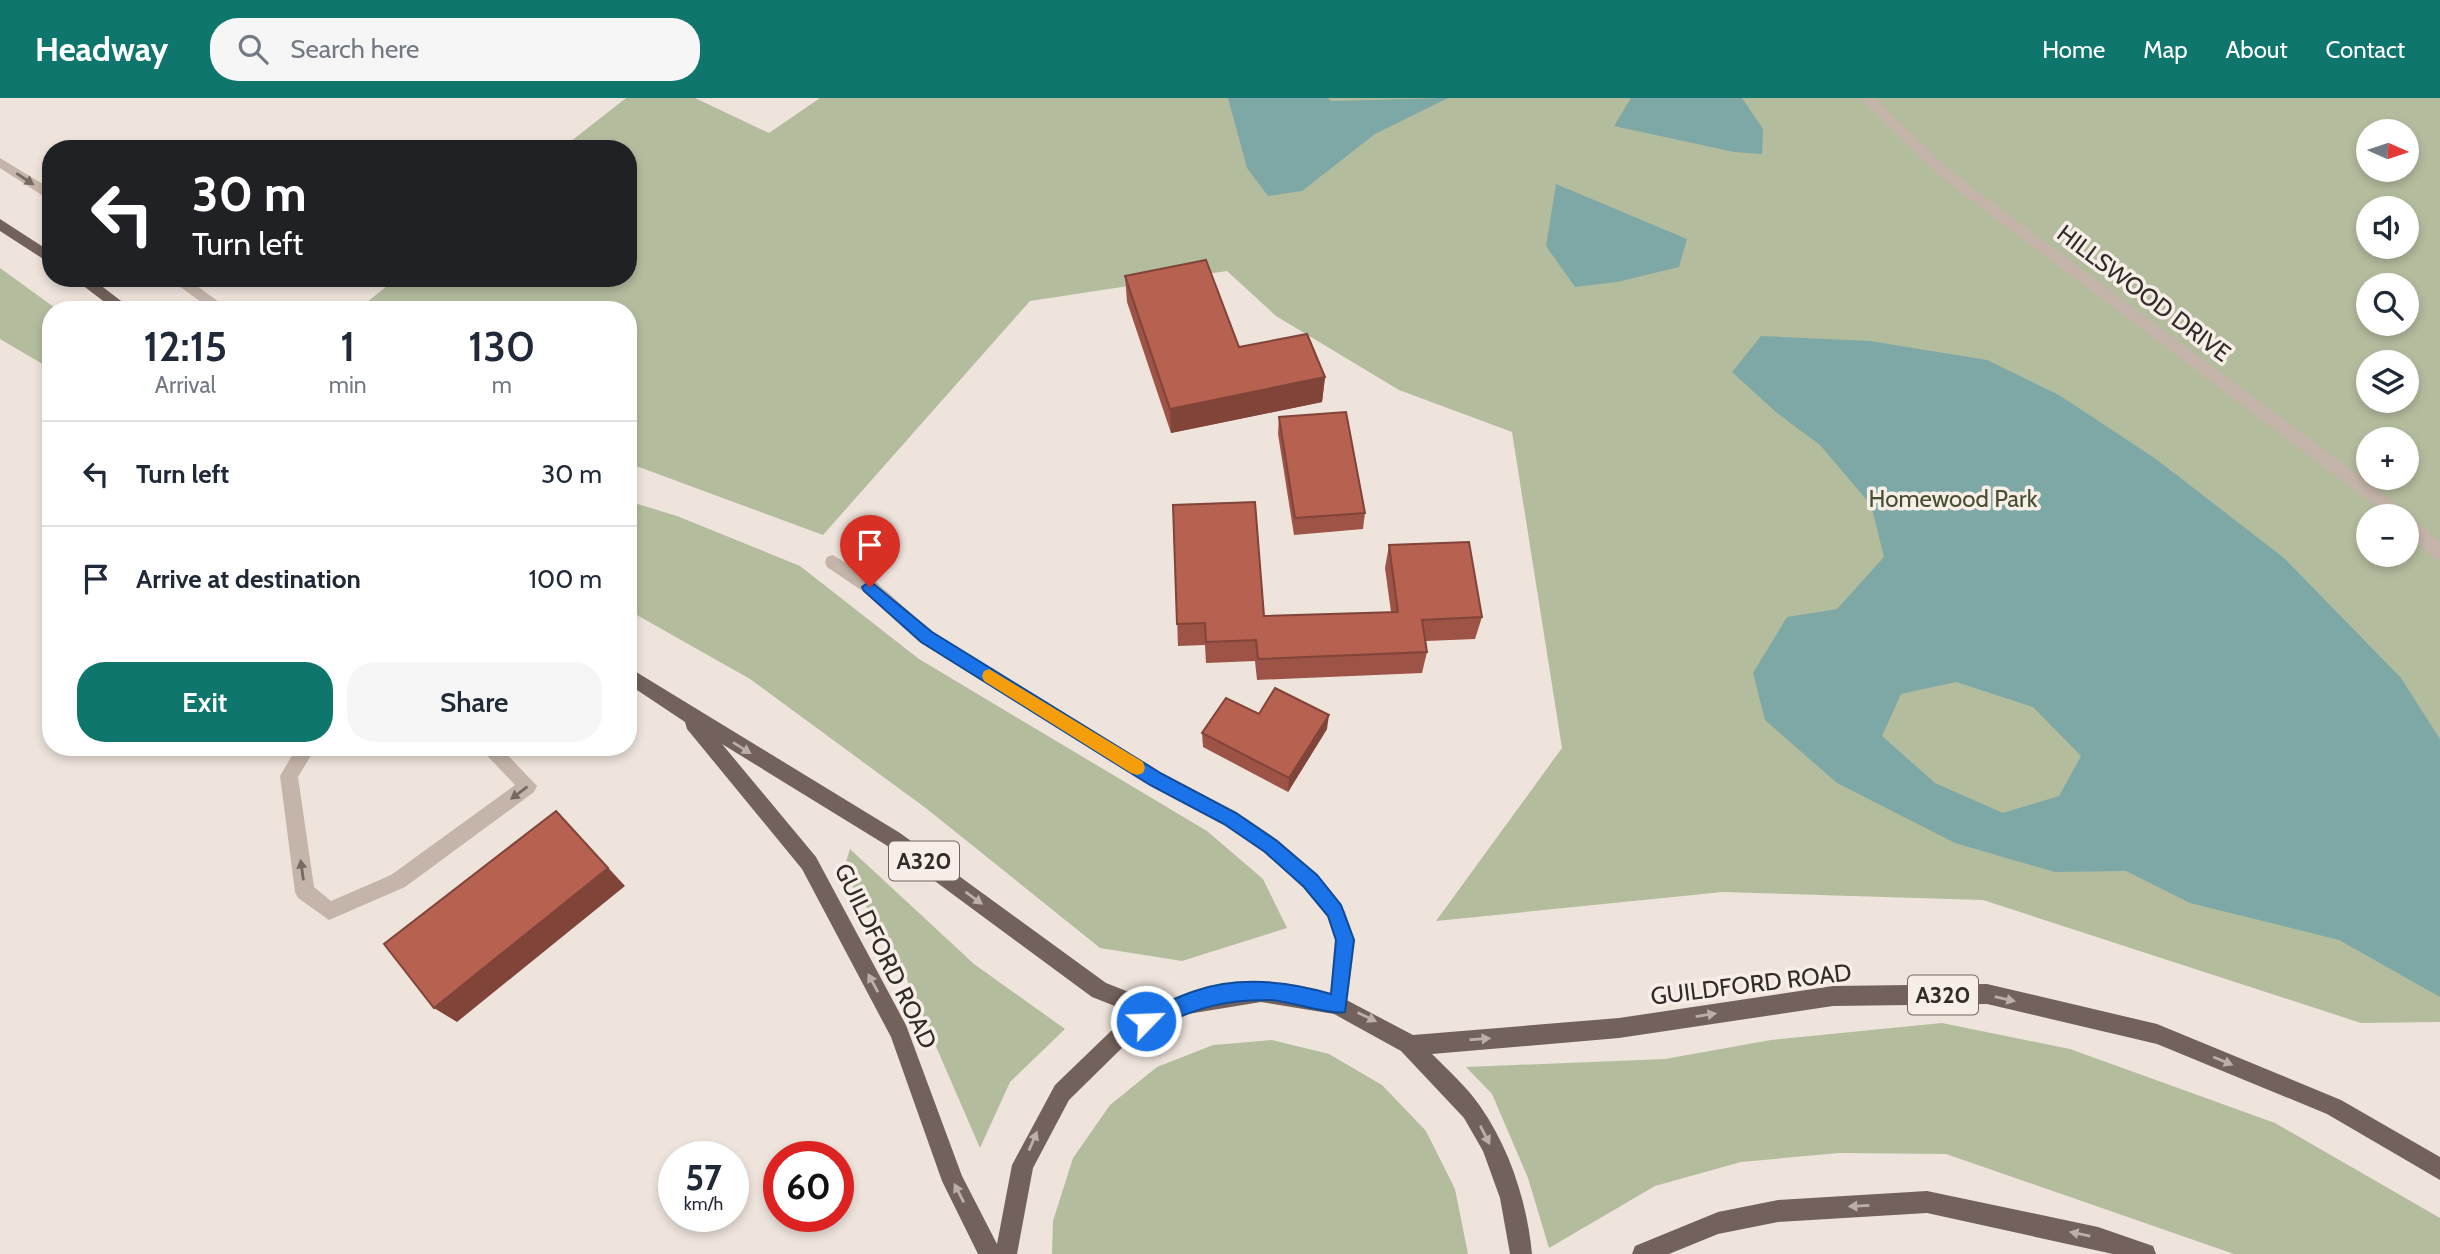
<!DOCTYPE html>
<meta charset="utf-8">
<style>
:root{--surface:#fff;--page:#f6f6f7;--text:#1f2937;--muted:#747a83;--line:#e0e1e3;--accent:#0f766e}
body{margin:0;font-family:Cabin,sans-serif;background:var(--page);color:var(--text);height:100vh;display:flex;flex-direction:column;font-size:26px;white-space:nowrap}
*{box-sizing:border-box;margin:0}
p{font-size:23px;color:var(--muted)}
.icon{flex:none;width:38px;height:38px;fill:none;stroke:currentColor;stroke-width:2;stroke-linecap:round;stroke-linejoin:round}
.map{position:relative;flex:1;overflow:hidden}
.side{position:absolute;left:42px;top:203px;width:595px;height:455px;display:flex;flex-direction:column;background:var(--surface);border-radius:28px;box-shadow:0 4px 10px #0003}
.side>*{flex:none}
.banner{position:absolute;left:42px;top:42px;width:595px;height:147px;border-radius:28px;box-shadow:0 4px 10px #0003;background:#202124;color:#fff;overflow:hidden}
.needle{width:46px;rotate:93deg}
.buttons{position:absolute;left:2356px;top:21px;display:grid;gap:14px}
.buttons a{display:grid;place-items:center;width:63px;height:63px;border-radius:50%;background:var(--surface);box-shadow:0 4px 10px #0003;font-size:35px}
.speed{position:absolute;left:658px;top:1043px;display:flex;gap:14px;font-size:35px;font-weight:700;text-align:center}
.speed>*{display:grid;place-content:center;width:91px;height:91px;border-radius:50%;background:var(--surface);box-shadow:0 4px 10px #0003;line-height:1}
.speed small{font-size:18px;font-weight:400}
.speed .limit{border:10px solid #d22;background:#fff;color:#111}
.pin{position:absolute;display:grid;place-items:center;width:60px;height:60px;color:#fff;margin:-72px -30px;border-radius:50% 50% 50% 0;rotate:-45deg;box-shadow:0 0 7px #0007}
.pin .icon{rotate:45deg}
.me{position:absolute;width:77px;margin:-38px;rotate:66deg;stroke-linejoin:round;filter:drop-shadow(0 0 5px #0008)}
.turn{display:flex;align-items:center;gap:24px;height:147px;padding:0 35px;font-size:32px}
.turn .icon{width:91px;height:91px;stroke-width:2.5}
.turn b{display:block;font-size:49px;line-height:60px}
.eta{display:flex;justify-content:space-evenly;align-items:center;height:119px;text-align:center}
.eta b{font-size:42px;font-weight:600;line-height:49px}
.button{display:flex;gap:14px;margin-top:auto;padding:14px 35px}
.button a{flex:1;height:80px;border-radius:28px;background:var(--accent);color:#fff;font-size:28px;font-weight:600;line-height:80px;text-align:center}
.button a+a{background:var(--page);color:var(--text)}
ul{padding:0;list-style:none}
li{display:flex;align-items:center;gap:21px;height:105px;padding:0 35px;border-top:2px solid var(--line)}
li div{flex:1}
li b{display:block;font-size:26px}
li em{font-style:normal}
header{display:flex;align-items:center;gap:42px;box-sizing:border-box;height:98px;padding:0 35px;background:var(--accent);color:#fff}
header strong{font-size:33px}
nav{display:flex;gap:38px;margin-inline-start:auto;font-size:24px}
.search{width:490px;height:63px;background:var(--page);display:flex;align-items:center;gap:18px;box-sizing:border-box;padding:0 24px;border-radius:28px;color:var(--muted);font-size:26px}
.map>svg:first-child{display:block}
.green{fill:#b4bc9e;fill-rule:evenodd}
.water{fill:#7ea8a6;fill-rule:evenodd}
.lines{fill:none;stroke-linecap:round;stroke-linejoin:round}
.lane{fill:#c5b4a9;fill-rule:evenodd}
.street{fill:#c5b4a9;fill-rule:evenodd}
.primary{fill:#73615b;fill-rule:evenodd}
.wall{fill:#9d5346}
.shaded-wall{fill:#804439}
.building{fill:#b76151;stroke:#804439;stroke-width:2}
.oneway{fill:#756962}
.oneway2{fill:#bcafa8}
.route{fill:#1a73e8;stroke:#114b97;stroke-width:2}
.slow{fill:#f59e0b}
.labels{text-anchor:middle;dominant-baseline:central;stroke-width:7;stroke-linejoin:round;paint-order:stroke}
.shield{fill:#f7eee7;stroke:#6e6661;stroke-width:2}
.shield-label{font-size:23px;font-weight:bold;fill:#332b28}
.street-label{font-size:24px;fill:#332b28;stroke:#f7eee7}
.park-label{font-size:24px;fill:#454e2f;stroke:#f7eee7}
</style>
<header>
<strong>Headway</strong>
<div class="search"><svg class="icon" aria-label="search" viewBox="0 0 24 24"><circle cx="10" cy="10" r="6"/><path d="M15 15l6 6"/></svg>Search here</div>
<nav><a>Home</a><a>Map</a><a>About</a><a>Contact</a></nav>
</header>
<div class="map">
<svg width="2440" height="1156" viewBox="0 0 2440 1156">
<rect width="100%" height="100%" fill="#eee4dc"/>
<g class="green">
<path d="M626,0H695L769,35L820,0H2440V924L2361,925L1983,802L1723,794L1436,823L1562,650L1512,334L1399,292L1276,218L1227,173L1030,203L823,437L628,365V212H357L397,180H628V51H561ZM2368,33H2406V72H2368ZM2368,110H2406V149H2368ZM2368,187H2406V226H2368ZM2368,264H2406V303H2368ZM2368,341H2406V380H2368ZM2368,418H2406V457H2368Z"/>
<polygon points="0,170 58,212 51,212 51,271 0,241"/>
<polygon points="628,403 677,418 800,468 919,561 1207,733 1263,781 1287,830 1182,863 1100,850 927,711 750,581 628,512"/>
<polygon points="850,751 974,866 1065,931 1010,984 980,1050 892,847 843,774"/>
<polygon points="1942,925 2070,951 2275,1025 2440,1120 2440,1156 2234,1156 1946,1056 1839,1055 1741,1064 1655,1088 1549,1150 1528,1080 1492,996 1466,969 1665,961 1771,942"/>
<polygon points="1272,942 1329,956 1382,987 1426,1033 1455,1091 1468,1156 1052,1156 1053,1123 1073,1060 1110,1007 1157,969 1213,947"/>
</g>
<g class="water">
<polygon points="1228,0 1328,0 1331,3 1448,0 1375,36 1302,93 1268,98 1247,70"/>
<polygon points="1631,0 1742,0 1763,31 1762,56 1734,54 1614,28"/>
<polygon points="1556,86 1687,141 1679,169 1617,184 1575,189 1546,148"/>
<path d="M1761,238L1870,243L1987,262L2059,297L2156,361L2284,460L2401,580L2440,641V899L2339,842L2190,805L2126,773L2055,774L1955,745L1837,685L1765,622L1753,575L1787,519L1837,511L1884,459L1871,407L1820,347L1777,315L1732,274ZM1956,584L2033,609L2081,658L2059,698L2003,715L1935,685L1882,638L1901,596Z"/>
</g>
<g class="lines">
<g class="lane">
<polygon points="0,60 51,91 51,103 0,70"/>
<polygon points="168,180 186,180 230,212 212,212"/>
<polygon points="297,649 316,649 298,679 314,789 331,803 391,777 515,687 479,649 500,649 537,688 534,694 405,789 329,822 298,800 295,794 280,678"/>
</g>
<g class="street">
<polygon points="1860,0 1875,0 1943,66 1973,90 2406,413 2440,445 2440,462 2434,460 2406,433 2406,418 2389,418 1963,96 1933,72"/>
<polygon points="833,457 876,484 932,534 1162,675 1237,714 1278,742 1317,777 1345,813 1355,842 1346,914 1339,917 1332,914 1329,907 1335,842 1327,818 1303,789 1264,754 1223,726 1150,687 920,544 864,494 827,469 825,464 827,459"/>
</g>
<g class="primary">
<polygon points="0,121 51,154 51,166 0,133"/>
<polygon points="73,180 91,180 133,212 115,212"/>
<path d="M628,569L900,735L1106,885L1162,907L1186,896L1261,884L1337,897L1413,937L1619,920L1833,888L1987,886L2157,926L2341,1002L2440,1059V1082L2327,1016L2157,946L1987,906L1833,908L1619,940L1432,956C1448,972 1467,989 1480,1008C1510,1051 1527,1104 1532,1156H1510L1500,1100L1483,1053L1464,1020L1401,953L1334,916L1261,904L1188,916L1125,947L1069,1002L1033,1070L1017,1156H978L942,1083L891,939L802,771L687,631L685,624L628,586ZM722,646L886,747L1092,899L1140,918L1111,933L1055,987L1012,1067L997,1146L962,1078L906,927L816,759Z"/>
<polygon points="1927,1093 2098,1129 2153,1148 2156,1156 2113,1156 1927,1115 1778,1124 1718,1136 1669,1156 1632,1156 1635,1148 1718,1114 1778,1102"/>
</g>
</g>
<g class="wall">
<polygon points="1125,178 1239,249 1325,279 1322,304 1171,335 1127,204"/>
<polygon points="1279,319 1365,415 1363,431 1294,437 1278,336"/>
<polygon points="1173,407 1264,518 1391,514 1385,470 1389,447 1482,519 1475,541 1426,543 1427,554 1422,575 1257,582 1255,563 1206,565 1205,547 1178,548"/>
<polygon points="1259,616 1327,631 1288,694 1203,649 1202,635"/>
</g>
<g class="shaded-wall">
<polygon points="1325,279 1322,304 1171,335 1170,311"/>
<polygon points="1329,617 1327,631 1288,694 1289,680"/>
<polygon points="556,713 625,788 457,924 434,910"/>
</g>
<g class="building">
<polygon points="1206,162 1239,249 1307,236 1325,279 1170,311 1125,178"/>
<polygon points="1346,314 1365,415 1295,420 1279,319"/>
<polygon points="1255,404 1264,518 1398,514 1389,447 1469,444 1482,519 1422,522 1427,554 1258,561 1256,542 1206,544 1205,525 1177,526 1173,407"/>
<polygon points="1275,590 1329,617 1289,680 1202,635 1226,600 1259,616"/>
<polygon points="556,713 608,770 434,910 384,846"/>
</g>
<defs><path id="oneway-solid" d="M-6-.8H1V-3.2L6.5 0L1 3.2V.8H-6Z" transform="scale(1.75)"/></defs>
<g class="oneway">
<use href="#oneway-solid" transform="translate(25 81) rotate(34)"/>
<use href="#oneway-solid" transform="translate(519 695) rotate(143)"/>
<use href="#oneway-solid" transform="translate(302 772) rotate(-98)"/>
</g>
<g class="oneway2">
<use href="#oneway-solid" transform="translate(742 650) rotate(32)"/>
<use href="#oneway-solid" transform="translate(974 800) rotate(36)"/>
<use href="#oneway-solid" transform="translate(873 885) rotate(-118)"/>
<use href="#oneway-solid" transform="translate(2005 901) rotate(13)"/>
<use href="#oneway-solid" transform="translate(1706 917) rotate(-9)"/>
<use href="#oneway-solid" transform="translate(1367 919) rotate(26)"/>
<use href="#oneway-solid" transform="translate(1480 941) rotate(-4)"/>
<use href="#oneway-solid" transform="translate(2223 963) rotate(22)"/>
<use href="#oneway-solid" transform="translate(1485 1037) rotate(63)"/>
<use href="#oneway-solid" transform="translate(1033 1043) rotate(-67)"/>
<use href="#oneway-solid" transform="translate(959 1095) rotate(-117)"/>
<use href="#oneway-solid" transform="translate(1859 1108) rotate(177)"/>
<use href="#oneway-solid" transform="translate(2080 1136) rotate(-168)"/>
</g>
<path class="route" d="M870,483L932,534L1162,676L1236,715L1277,743L1317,777L1341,807L1354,842L1345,914C1334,918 1288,903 1271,902C1218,901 1193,913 1146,932L1139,930L1136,923L1139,917C1157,909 1176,899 1195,893C1238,878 1288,883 1331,896L1336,842L1328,818L1304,789L1265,754L1224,726L1150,687L921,544L864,493L862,489Z"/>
<polygon class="slow" points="989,571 1143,664 1145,670 1143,675 1137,677 1131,675 984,583 982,578 984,573"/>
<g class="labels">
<g class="shield">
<rect x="889" y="743.5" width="70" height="39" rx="5"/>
<rect x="1908" y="877.5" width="70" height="39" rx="5"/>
</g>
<g class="shield-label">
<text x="924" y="763">A320</text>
<text x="1943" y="897">A320</text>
</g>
<g class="street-label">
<text transform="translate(2144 195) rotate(37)">HILLSWOOD DRIVE</text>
<text transform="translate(886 858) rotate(64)">GUILDFORD ROAD</text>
<text transform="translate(1751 886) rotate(-7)">GUILDFORD ROAD</text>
</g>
<g class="park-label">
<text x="1953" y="400">Homewood Park</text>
</g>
</g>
</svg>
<div class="buttons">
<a><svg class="needle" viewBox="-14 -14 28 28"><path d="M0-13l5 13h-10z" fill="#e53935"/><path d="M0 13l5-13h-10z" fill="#747a83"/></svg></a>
<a><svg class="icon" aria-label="sound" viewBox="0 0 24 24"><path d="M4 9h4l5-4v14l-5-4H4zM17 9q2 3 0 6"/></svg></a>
<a><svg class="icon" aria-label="search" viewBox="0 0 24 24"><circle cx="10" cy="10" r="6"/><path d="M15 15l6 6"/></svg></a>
<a><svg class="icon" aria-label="layers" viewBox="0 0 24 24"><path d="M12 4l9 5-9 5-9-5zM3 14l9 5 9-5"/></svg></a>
<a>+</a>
<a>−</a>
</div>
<div class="speed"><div>57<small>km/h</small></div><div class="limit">60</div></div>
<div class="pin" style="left:870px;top:489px;background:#d93025"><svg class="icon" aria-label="arrive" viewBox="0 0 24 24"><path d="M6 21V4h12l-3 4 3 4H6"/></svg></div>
<svg class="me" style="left:1146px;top:923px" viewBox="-20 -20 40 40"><circle r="17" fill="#1a73e8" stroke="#fff" stroke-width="3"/><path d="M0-11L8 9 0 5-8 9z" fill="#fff"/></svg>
<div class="banner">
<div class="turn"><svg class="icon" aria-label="left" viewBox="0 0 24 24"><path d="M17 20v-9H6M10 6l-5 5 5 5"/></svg><div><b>30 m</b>Turn left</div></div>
</div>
<section class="side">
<div class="eta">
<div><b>12:15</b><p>Arrival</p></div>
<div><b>1</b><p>min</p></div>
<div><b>130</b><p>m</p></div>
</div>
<ul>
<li><svg class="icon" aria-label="left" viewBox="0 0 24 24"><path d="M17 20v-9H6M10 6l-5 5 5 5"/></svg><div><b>Turn left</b></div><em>30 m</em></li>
<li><svg class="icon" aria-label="arrive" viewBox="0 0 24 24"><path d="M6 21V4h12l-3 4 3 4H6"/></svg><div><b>Arrive at destination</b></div><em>100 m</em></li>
</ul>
<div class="button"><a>Exit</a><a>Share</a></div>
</section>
</div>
